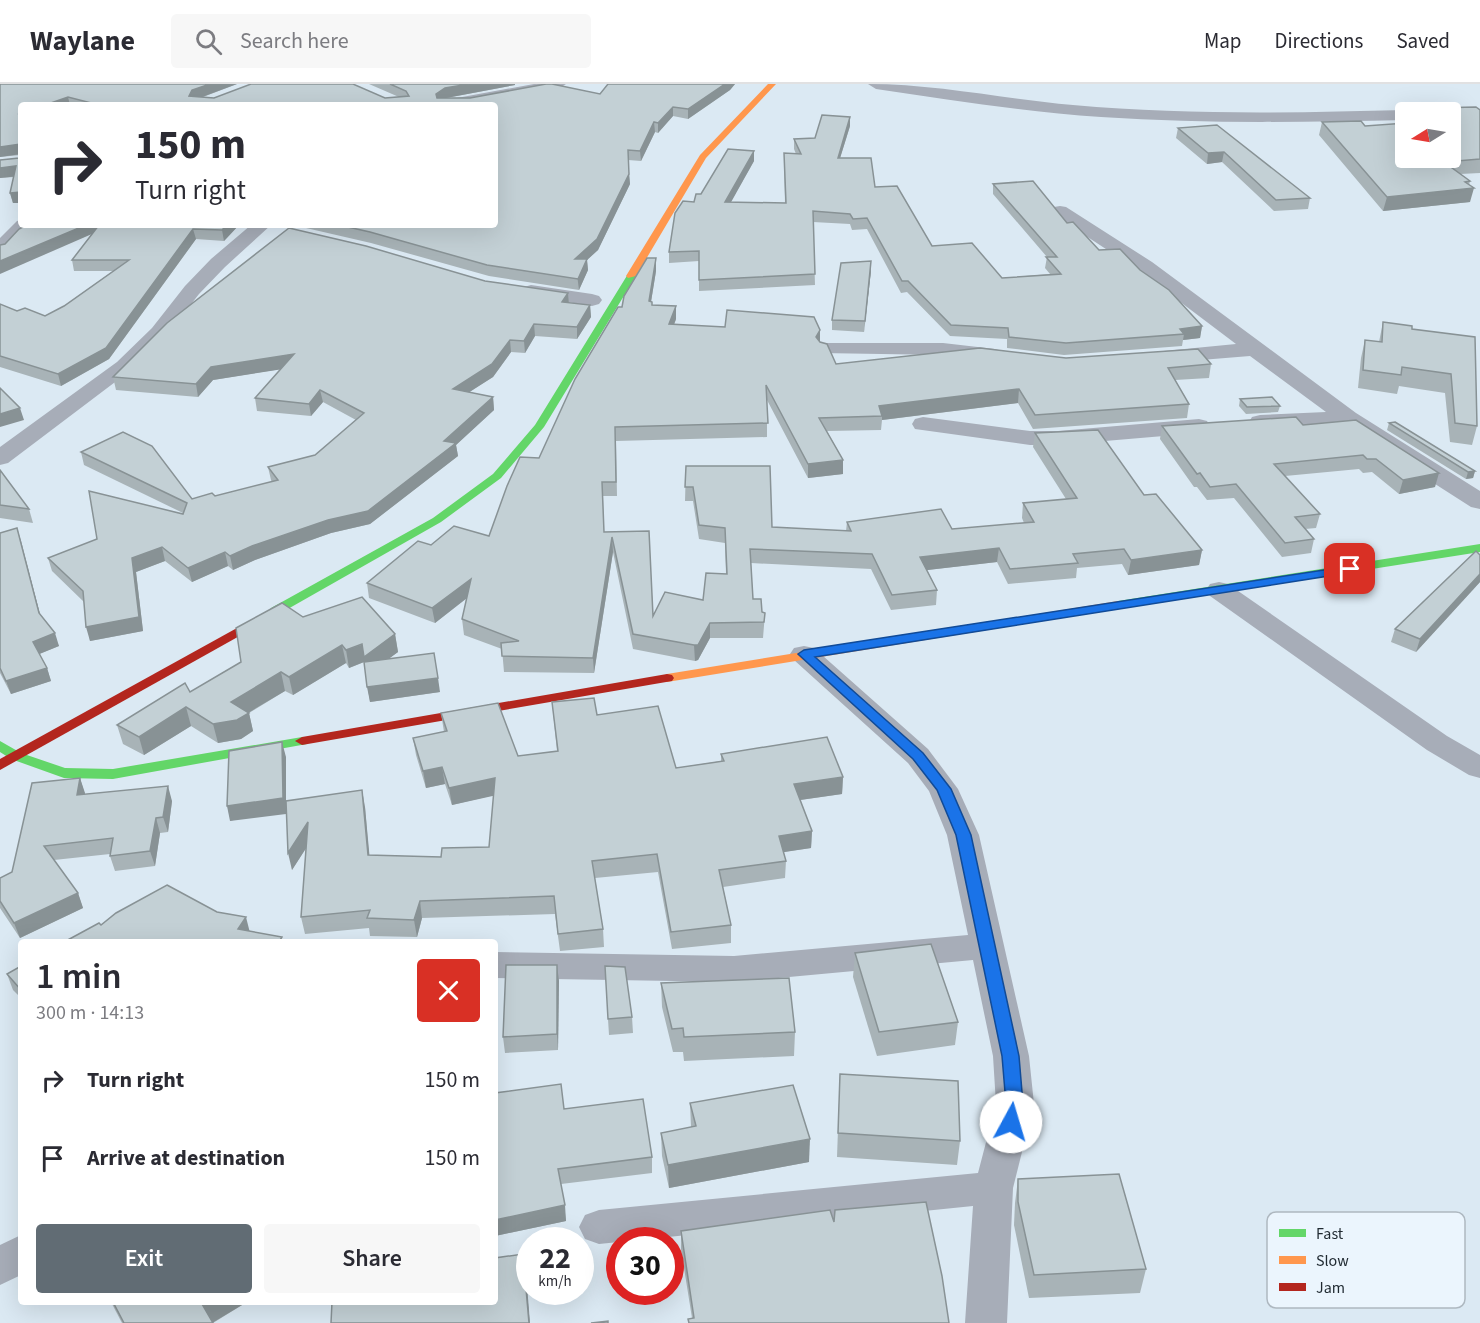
<!DOCTYPE html>
<meta charset="utf-8">
<style>
:root{--surface:#fff;--page:#f7f7f7;--text:#2b2b33;--muted:#7c7c81;--line:#e1e1e2;--accent:#616c74}
body{margin:0;font-family:"Source Sans 3",sans-serif;background:var(--page);color:var(--text);height:100vh;display:flex;flex-direction:column;font-size:22px;white-space:nowrap}
*{box-sizing:border-box;margin:0}
p{font-size:20px;color:var(--muted)}
.icon{flex:none;width:33px;height:33px;fill:none;stroke:currentColor;stroke-width:2;stroke-linecap:round;stroke-linejoin:round}
.map{position:relative;flex:1;overflow:hidden}
.panel{position:absolute;left:18px;top:855px;width:480px;height:366px;display:flex;flex-direction:column;background:var(--surface);border-radius:6px;box-shadow:0 6px 24px #0002}
.panel>*{flex:none}
.top-card{position:absolute;left:18px;top:18px;width:480px;height:126px;border-radius:6px;box-shadow:0 6px 24px #0002;background:#fff;color:var(--text);overflow:hidden}
.needle{width:39px;rotate:259deg}
.tools{position:absolute;left:1395px;top:18px;display:grid;gap:12px}
.tools a{display:grid;place-items:center;width:66px;height:66px;border-radius:6px;background:var(--surface);box-shadow:0 6px 24px #0002;font-size:30px}
.speed{position:absolute;left:516px;top:1143px;display:flex;gap:12px;font-size:30px;font-weight:700;text-align:center}
.speed>*{display:grid;place-content:center;width:78px;height:78px;border-radius:50%;background:var(--surface);box-shadow:0 6px 24px #0002;line-height:1}
.speed small{font-size:15px;font-weight:400}
.speed .limit{border:9px solid #d22;background:#fff;color:#111}
.pin{position:absolute;display:grid;place-items:center;width:51px;height:51px;color:#fff;margin:-26px;border-radius:12px;box-shadow:0 3px 9px #0006}
.me{position:absolute;width:66px;margin:-33px;rotate:6deg;stroke-linejoin:round;filter:drop-shadow(0 0 4px #0008)}
.turn{display:flex;align-items:center;gap:21px;height:126px;padding:0 18px;font-size:27px}
.turn .icon{width:78px;height:78px;stroke-width:2.5}
.turn b{display:block;font-size:42px;line-height:51px}
.round{display:grid;place-items:center;flex:none;width:63px;height:63px;border-radius:6px;background:var(--page)}
.summary{display:flex;align-items:center;justify-content:space-between;height:102px;padding:0 18px}
h1{font-size:36px;font-weight:600;line-height:45px}
.button{display:flex;gap:12px;margin-top:auto;padding:12px 18px}
.button a{flex:1;height:69px;border-radius:6px;background:var(--accent);color:#fff;font-size:24px;font-weight:600;line-height:69px;text-align:center}
.button a+a{background:var(--page);color:var(--text)}
ul{padding:0;list-style:none}
li{display:flex;align-items:center;gap:18px;height:78px;padding:0 18px}
li div{flex:1}
li b{display:block;font-size:22px}
li em{font-style:normal}
header{display:flex;align-items:center;gap:36px;box-sizing:border-box;height:84px;padding:0 30px;background:var(--surface);border-bottom:2px solid var(--line)}
header strong{font-size:28px}
nav{display:flex;gap:33px;margin-inline-start:auto;font-size:21px}
.search{width:420px;height:54px;background:var(--page);display:flex;align-items:center;gap:15px;box-sizing:border-box;padding:0 21px;border-radius:6px;color:var(--muted);font-size:22px}
.map>svg:first-child{display:block}
.lines{fill:none;stroke-linecap:round;stroke-linejoin:round}
.street{fill:#a7adb8;fill-rule:evenodd}
.fast{fill:#63d668;fill-rule:evenodd}
.slow{fill:#ff974d;fill-rule:evenodd}
.jam{fill:#b3261e;fill-rule:evenodd}
.wall{fill:#a8b3b7}
.shaded-wall{fill:#889295}
.building{fill:#c3d0d5;stroke:#889295;stroke-width:1.5}
.route{fill:#1a73e8;stroke:#114b97;stroke-width:1.5}
.key{fill:#ebf5fd;stroke:#aeb8c0;stroke-width:1.5}
.key-label{font-size:16px;fill:#1f2930}
</style>
<header>
<strong>Waylane</strong>
<div class="search"><svg class="icon" aria-label="search" viewBox="0 0 24 24"><circle cx="10" cy="10" r="6"/><path d="M15 15l6 6"/></svg>Search here</div>
<nav><a>Map</a><a>Directions</a><a>Saved</a></nav>
</header>
<div class="map">
<svg width="1480" height="1239" viewBox="0 0 1480 1239">
<rect width="100%" height="100%" fill="#dbe9f3"/>
<g class="lines">
<g class="street">
<polygon points="534,0 566,0 558,5 471,21 438,21 446,16"/>
<path d="M868,0C937,0 1004,15 1073,21C1184,31 1295,29 1406,26L1412,28H1406V36C1304,38 1203,40 1101,33C1026,28 951,16 876,5Z"/>
<polygon points="1060,122 1066,123 1152,178 1356,329 1480,407 1480,425 1471,423 1343,341 1260,345 1252,343 1249,338 1252,333 1260,331 1326,328 1250,272 1164,279 1157,277 1153,273 1157,269 1164,267 1236,260 1138,186 1054,131 1051,127 1054,123"/>
<polygon points="21,136 21,141 32,141 7,169 0,171 0,154 17,137"/>
<polygon points="251,141 271,141 225,183 199,210 166,252 131,286 8,379 0,381 0,363 117,278 152,244 185,202 211,175"/>
<polygon points="531,201 592,210 599,212 602,216 599,220 592,222 524,211 521,207 524,203"/>
<polygon points="827,259 943,259 995,265 1002,267 1005,271 1002,275 995,277 943,271 820,269 817,265 820,261"/>
<polygon points="923,333 1030,347 1058,347 1199,335 1207,337 1210,342 1207,347 1199,349 1058,361 1030,361 915,345 912,340 915,335"/>
<polygon points="1219,498 1228,500 1447,652 1480,671 1480,694 1469,691 1427,666 1210,512 1206,506 1210,500"/>
<polygon points="804,562 814,564 928,665 958,705 979,751 1029,972 1034,1020 1013,1104 1007,1239 965,1239 973,1122 599,1160 585,1155 579,1143 585,1131 599,1126 978,1089 996,1020 993,972 973,876 734,898 495,894 495,868 734,872 968,851 947,751 929,707 908,679 794,576 790,570 794,564"/>
<polygon points="21,1151 21,1191 0,1201 0,1161"/>
</g>
<g class="fast">
<polygon points="628,190 636,192 544,343 501,394 441,438 279,530 271,530 269,527 271,524 433,434 493,390 535,341"/>
<polygon points="1480,460 1480,468 1118,525 1112,521 1118,517"/>
<polygon points="302,653 307,654 309,657 307,660 113,695 64,694 11,675 0,668 0,657 21,669 65,684 113,685"/>
</g>
<g class="slow">
<polygon points="768,0 776,0 706,74 636,192 628,194 626,192 700,71"/>
<polygon points="1118,517 1122,518 1124,521 1122,524 667,598 660,594 667,590"/>
</g>
<g class="jam">
<polygon points="275,523 281,527 279,530 0,686 0,675"/>
<polygon points="667,590 672,591 674,594 672,597 302,661 295,657 302,653"/>
</g>
</g>
<g class="wall">
<polygon points="0,0 237,0 203,13 214,14 385,14 399,13 369,0 515,0 515,1 446,14 600,10 608,0 735,0 730,6 688,35 673,32 658,49 655,48 641,77 628,76 630,100 598,166 587,176 588,186 579,206 489,192 371,159 306,144 305,141 495,141 495,21 21,21 21,119 13,119 10,109 14,93 0,94 0,76 19,74 20,71 0,73"/>
<polygon points="1434,24 1480,26 1480,89 1460,90 1470,97 1469,101 1470,118 1383,127 1319,51 1322,38 1365,42 1450,74 1450,28 1433,28"/>
<polygon points="850,42 840,74 875,103 932,162 1002,194 1050,190 1045,184 1047,173 993,110 993,100 1067,139 1099,166 1140,186 1202,242 1200,254 1183,256 1182,262 1064,271 1007,264 1007,255 950,252 907,208 901,209 867,145 852,146 850,140 813,138 815,201 699,207 699,177 669,179 669,168 694,118 701,110 754,67 754,77 730,119 785,119 784,79 796,70 794,65 794,55 815,54"/>
<polygon points="1178,44 1310,114 1308,125 1274,127 1222,78 1207,80 1176,54"/>
<polygon points="27,141 239,141 224,157 196,155 109,275 61,302 0,283 0,220 17,227 45,232 64,222 113,187 74,187 72,176 92,150 5,160"/>
<polygon points="656,174 656,187 651,218 652,221 676,222 676,235 674,241 820,246 820,258 836,280 1066,274 1211,280 1209,294 1175,296 1189,320 1187,334 1033,345 1018,319 882,336 881,346 827,347 843,376 843,390 808,394 767,316 767,353 616,357 617,412 603,412 604,448 649,447 653,532 703,516 726,490 725,459 699,455 693,417 685,417 686,382 772,443 846,447 847,438 952,445 1024,439 1022,434 1023,419 1066,415 1033,363 1035,349 1144,411 1202,466 1199,481 1128,491 1122,480 1077,484 1076,494 1008,500 997,478 927,486 937,506 936,521 891,526 871,485 751,479 753,515 762,528 765,529 763,554 710,554 698,576 695,577 633,565 613,468 594,589 504,588 502,565 464,551 462,535 467,514 435,539 369,514 367,499 431,461 489,452 539,374 622,223"/>
<polygon points="871,187 864,248 832,246 832,236"/>
<polygon points="485,197 568,209 569,219 590,221 591,233 577,255 535,252 525,269 511,268 493,293 469,308 493,313 494,326 456,361 458,372 370,440 331,449 255,476 233,486 228,482 192,498 165,477 136,488 143,547 90,557 84,518 52,487 48,474 183,429 84,381 81,368 192,415 215,412 272,398 271,396 268,383 315,371 356,336 323,318 311,332 257,327 255,314 281,285 213,296 198,313 116,306 113,293"/>
<polygon points="1383,238 1412,245 1475,253 1477,342 1472,361 1450,358 1445,309 1399,302 1397,310 1358,304 1361,274 1365,256 1379,258"/>
<polygon points="1240,315 1280,322 1278,328 1246,330 1239,322"/>
<polygon points="1389,339 1475,387 1473,394 1466,395 1387,346"/>
<polygon points="1303,341 1435,403 1399,410 1372,388 1363,389 1359,385 1285,392 1320,430 1316,444 1305,445 1314,455 1311,469 1282,473 1234,414 1207,416 1197,403 1194,403 1160,355 1162,342"/>
<polygon points="0,386 29,425 33,439 0,434"/>
<polygon points="17,444 40,530 59,562 39,570 47,584 51,597 11,610 0,589 0,449"/>
<polygon points="1480,471 1480,498 1416,568 1391,558 1395,545"/>
<polygon points="303,533 395,550 398,568 388,575 440,608 370,618 364,578 349,584 346,579 293,611 285,607 249,629 253,647 241,655 218,659 191,642 144,671 123,660 117,641 190,608 241,578"/>
<polygon points="552,618 597,631 676,684 721,677 721,670 843,693 842,710 800,716 812,747 811,764 783,768 786,777 785,794 723,803 731,841 731,859 672,865 658,788 595,794 603,845 604,863 560,867 555,830 422,834 417,853 370,852 369,844 305,850 301,833 306,764 292,786 286,721 230,737 286,673 286,717 365,723 369,771 441,773 489,763 494,711 452,721 445,700 426,704 416,671 413,654 444,648 441,629 518,672 557,667"/>
<polygon points="80,694 85,711 172,717 168,748 160,749 155,782 115,787 110,772 110,770 54,776 78,809 83,824 20,854 0,824 0,794 12,788"/>
<polygon points="855,869 958,938 955,961 877,972 853,893"/>
<polygon points="557,881 559,897 558,966 505,969 503,953"/>
<polygon points="21,882 21,914 13,906 7,890"/>
<polygon points="661,899 795,948 794,972 684,977 683,968 673,968 662,923"/>
<polygon points="632,933 633,949 609,951 608,935"/>
<polygon points="840,990 960,1057 957,1081 837,1073"/>
<polygon points="690,1019 809,1078 669,1104 662,1072 661,1049 691,1043"/>
<polygon points="564,1025 652,1073 652,1089 561,1100 566,1137 495,1152"/>
<polygon points="1018,1095 1146,1185 1140,1209 1029,1214 1014,1141 1015,1119"/>
<polygon points="834,1138 949,1239 688,1239 688,1235 692,1234 681,1165 681,1147"/>
<polygon points="111,1218 247,1218 213,1239 122,1239"/>
</g>
<g class="shaded-wall">
<polygon points="210,0 237,0 194,16 189,12 192,6"/>
<polygon points="469,0 515,0 515,1 446,14 437,19 436,10 445,4"/>
<polygon points="725,0 735,0 730,6 688,35 688,25"/>
<polygon points="68,13 70,21 45,21"/>
<polygon points="673,23 673,32 658,49 658,39"/>
<polygon points="850,33 850,42 837,84 838,74"/>
<polygon points="654,38 655,48 641,77 640,67"/>
<polygon points="20,60 21,70 0,73 0,63"/>
<polygon points="754,67 754,77 725,129 725,118"/>
<polygon points="1224,68 1222,78 1207,80 1208,69"/>
<polygon points="16,82 19,92 0,94 0,84"/>
<polygon points="629,90 630,100 598,166 587,176 588,186 579,206 575,175"/>
<polygon points="1474,104 1470,118 1383,127 1387,113"/>
<polygon points="21,108 21,119 13,119 10,109"/>
<polygon points="86,141 107,141 108,143 0,190 0,177"/>
<polygon points="227,141 239,141 224,157 222,146"/>
<polygon points="193,145 196,155 109,275 61,302 58,290"/>
<polygon points="656,174 656,187 649,230 649,217"/>
<polygon points="871,177 871,187 864,248 865,237"/>
<polygon points="568,209 569,221 562,218"/>
<polygon points="590,221 591,233 577,255 577,243"/>
<polygon points="676,222 676,235 669,253 669,240"/>
<polygon points="534,240 535,252 525,269 524,257"/>
<polygon points="1202,242 1200,254 1183,256 1184,250 1180,245"/>
<polygon points="820,246 820,259 816,253"/>
<polygon points="510,256 511,268 493,293 454,318 453,305"/>
<polygon points="294,270 296,283 213,296 198,313 196,300 211,283"/>
<polygon points="1019,305 1018,319 882,336 882,332 879,322"/>
<polygon points="320,306 323,318 311,332 309,320"/>
<polygon points="493,313 494,326 456,361 458,372 370,440 331,449 255,476 233,486 230,472 444,357"/>
<polygon points="20,324 24,336 0,343 0,330"/>
<polygon points="843,376 843,390 808,394 808,380"/>
<polygon points="1475,387 1473,394 1466,395 1468,388"/>
<polygon points="1439,389 1435,403 1399,410 1403,396"/>
<polygon points="17,444 21,457 43,542 39,529"/>
<polygon points="612,453 613,468 594,589 593,574"/>
<polygon points="162,463 165,477 136,488 143,547 90,557 86,543 132,474"/>
<polygon points="999,464 997,478 919,487 920,473"/>
<polygon points="1202,466 1199,481 1128,491 1131,476"/>
<polygon points="225,468 228,482 192,498 188,484"/>
<polygon points="1480,490 1480,498 1416,568 1420,555"/>
<polygon points="471,495 472,510 435,539 432,524"/>
<polygon points="710,539 710,554 698,576 695,577 694,561"/>
<polygon points="55,549 59,562 37,571 33,558"/>
<polygon points="395,550 398,568 367,591 364,578 349,584 346,566"/>
<polygon points="342,561 346,579 293,611 289,593"/>
<polygon points="47,584 51,597 11,610 6,597"/>
<polygon points="281,588 285,607 236,636 249,629 253,647 241,655 218,659 213,640 231,618"/>
<polygon points="438,594 440,608 370,618 367,603"/>
<polygon points="186,623 191,642 144,671 139,653"/>
<polygon points="282,658 286,673 286,730 230,737 227,722"/>
<polygon points="442,683 445,700 426,704 423,687"/>
<polygon points="843,693 842,710 793,717 794,700"/>
<polygon points="80,694 85,709 82,726 77,711"/>
<polygon points="495,694 497,711 452,721 449,704"/>
<polygon points="168,702 172,717 168,748 163,733"/>
<polygon points="362,706 365,723 371,788 368,771"/>
<polygon points="156,734 160,749 155,782 150,767"/>
<polygon points="308,738 312,755 292,786 288,769"/>
<polygon points="812,747 811,764 778,769 779,752"/>
<polygon points="78,809 83,824 20,854 14,839"/>
<polygon points="420,817 422,834 417,853 414,836"/>
<polygon points="246,833 250,849 238,845"/>
<polygon points="557,881 559,897 558,966 557,950"/>
<polygon points="810,1055 809,1078 669,1104 668,1081"/>
<polygon points="565,1121 566,1137 495,1152 495,1136"/>
<polygon points="523,1170 526,1189 530,1239 529,1239"/>
<polygon points="205,1218 247,1218 212,1239 202,1220"/>
</g>
<g class="building">
<polygon points="0,0 210,0 192,6 189,12 214,14 251,0 353,0 385,14 409,12 406,7 390,0 469,0 445,4 436,10 437,14 470,14 546,0 552,0 600,10 608,0 725,0 688,25 673,23 658,39 654,38 640,67 628,66 629,90 597,155 575,175 587,175 578,195 487,181 370,148 339,141 495,141 495,21 99,21 68,13 45,21 21,21 21,29 19,30 21,31 21,108 10,109 16,82 0,84 0,76 19,74 21,72 20,60 0,63"/>
<polygon points="1476,23 1480,26 1480,75 1444,78 1470,97 1465,98 1474,104 1387,113 1322,38 1361,37 1365,42 1406,39 1406,74 1450,74 1450,37 1453,37 1450,36 1450,28 1440,28 1434,24"/>
<polygon points="822,31 850,33 838,74 871,74 875,103 897,102 932,162 972,159 1002,194 1061,190 1046,173 1057,173 993,100 1033,97 1067,139 1073,138 1099,166 1120,165 1140,186 1169,206 1202,242 1180,245 1184,250 1066,259 1009,253 1008,244 951,241 908,197 902,197 867,134 853,135 850,130 813,127 815,190 699,196 699,167 669,168 675,129 683,117 694,118 696,110 701,110 728,65 754,67 725,118 786,119 784,69 801,70 794,55 815,54"/>
<polygon points="1217,41 1310,114 1276,116 1224,68 1208,69 1178,44"/>
<polygon points="27,141 86,141 0,177 0,161 5,160 19,145"/>
<polygon points="99,141 227,141 222,146 193,145 106,264 58,290 0,272 0,220 17,227 25,224 45,232 64,222 129,176 72,176"/>
<polygon points="289,144 366,162 485,197 568,209 562,218 590,221 577,243 534,240 524,257 510,256 492,280 453,305 493,313 444,357 456,359 368,427 328,436 252,462 230,472 225,468 188,484 162,463 132,474 139,533 86,543 83,507 48,474 97,455 89,407 183,430 187,419 81,368 123,348 152,362 192,415 212,409 215,412 278,396 268,383 315,371 364,329 320,306 309,320 255,314 294,270 211,283 196,300 113,293 167,239"/>
<polygon points="647,174 656,174 649,217 652,218 652,221 676,222 669,240 725,243 727,226 814,233 820,246 816,253 820,258 827,260 836,280 980,264 1066,274 1198,265 1211,280 1168,284 1189,320 1035,331 1019,305 879,322 882,332 819,334 843,376 808,380 766,301 768,339 615,343 616,398 602,398 604,448 649,447 653,532 665,508 703,516 706,489 727,490 725,444 699,441 693,403 685,403 686,382 770,382 772,443 851,447 847,438 941,425 952,445 1034,438 1023,419 1077,414 1035,349 1098,346 1144,411 1156,410 1202,466 1131,476 1124,465 1073,470 1078,479 1010,485 999,464 920,473 937,506 892,511 872,470 750,465 753,515 761,515 762,528 765,529 764,538 710,539 698,561 694,561 633,550 612,453 593,574 502,572 501,559 519,557 462,535 471,495 432,524 367,499 418,457 431,461 454,442 489,452 507,402 520,373 539,374 575,295 618,223 622,223 624,212"/>
<polygon points="871,177 865,237 832,236 841,179"/>
<polygon points="1383,238 1412,242 1412,245 1475,253 1477,342 1455,339 1451,290 1402,283 1401,291 1363,286 1365,256 1382,258"/>
<polygon points="0,304 20,324 0,330"/>
<polygon points="1272,313 1280,322 1247,323 1240,315"/>
<polygon points="1296,333 1303,341 1356,336 1439,389 1403,396 1376,375 1367,375 1363,371 1274,380 1320,430 1295,433 1314,455 1285,459 1236,400 1210,403 1200,389 1197,390 1162,342"/>
<polygon points="1395,338 1475,387 1468,388 1389,339"/>
<polygon points="0,386 29,425 0,421"/>
<polygon points="17,444 39,529 55,549 33,558 47,584 6,597 0,584 0,449"/>
<polygon points="1476,467 1480,471 1480,490 1420,555 1395,545"/>
<polygon points="362,513 395,550 364,573 362,560 346,566 342,561 289,593 281,588 231,618 249,629 237,636 213,640 186,623 139,653 117,641 185,599 190,608 241,578 236,544 282,519 303,533"/>
<polygon points="434,569 438,594 367,603 364,578"/>
<polygon points="594,614 597,631 658,622 676,684 724,677 721,670 827,653 843,693 794,700 812,747 779,752 786,777 719,786 731,841 671,848 657,770 592,777 603,845 558,850 554,812 420,817 414,836 367,834 370,826 301,833 308,738 288,769 286,717 362,706 368,771 441,773 442,764 489,763 495,694 449,704 442,683 423,687 413,654 447,647 441,629 498,619 518,672 558,667 552,618"/>
<polygon points="282,658 283,714 227,722 229,667"/>
<polygon points="80,694 77,711 168,702 163,733 156,734 150,767 110,772 113,754 44,762 78,809 14,839 0,817 0,794 12,788 32,699"/>
<polygon points="167,801 217,828 246,833 238,845 282,853 279,858 64,858 99,839 101,841 116,829"/>
<polygon points="931,860 958,938 879,948 855,869"/>
<polygon points="506,881 557,881 557,950 503,953"/>
<polygon points="21,882 21,906 7,890"/>
<polygon points="605,882 625,883 632,933 608,935"/>
<polygon points="789,894 795,948 684,953 683,944 672,945 661,899"/>
<polygon points="840,990 958,997 960,1057 838,1049"/>
<polygon points="561,1000 564,1025 643,1015 652,1073 558,1085 565,1121 495,1136 495,1009"/>
<polygon points="793,1001 810,1055 668,1081 661,1049 696,1042 690,1019"/>
<polygon points="1119,1090 1146,1185 1034,1191 1018,1118 1018,1095"/>
<polygon points="926,1118 942,1192 949,1239 689,1239 688,1235 694,1234 681,1147 830,1126 834,1138 835,1126"/>
<polygon points="523,1170 529,1239 331,1239 332,1218 495,1218 495,1174"/>
<polygon points="113,1218 205,1218 202,1220 213,1239 124,1239"/>
<polygon points="608,1237 608,1239 591,1239"/>
</g>
<polygon class="route" points="1350,482 1354,483 1354,488 815,573 923,669 951,705 971,751 1019,972 1023,1020 1017,1043 1011,1046 1004,1043 1002,1038 1006,1020 1002,972 956,751 937,706 913,675 798,570 804,566"/>
<rect x="1267" y="1128" width="198" height="96" rx="9" class="key"/>
<rect x="1279" y="1145" width="27" height="8" fill="#63d668"/>
<rect x="1279" y="1172" width="27" height="8" fill="#ff974d"/>
<rect x="1279" y="1199" width="27" height="8" fill="#b3261e"/>
<g class="key-label">
<text x="1316" y="1155">Fast</text>
<text x="1316" y="1182">Slow</text>
<text x="1316" y="1209">Jam</text>
</g>
</svg>
<div class="tools">
<a><svg class="needle" viewBox="-14 -14 28 28"><path d="M0-13l5 13h-10z" fill="#e53935"/><path d="M0 13l5-13h-10z" fill="#7c7c81"/></svg></a>
</div>
<div class="speed"><div>22<small>km/h</small></div><div class="limit">30</div></div>
<div class="pin" style="left:1350px;top:485px;background:#d93025"><svg class="icon" aria-label="arrive" viewBox="0 0 24 24"><path d="M6 21V4h12l-3 4 3 4H6"/></svg></div>
<svg class="me" style="left:1011px;top:1038px" viewBox="-20 -20 40 40"><circle r="19" fill="#fff"/><path d="M0-13L10 11 0 6-10 11z" fill="#1a73e8"/></svg>
<div class="top-card">
<div class="turn"><svg class="icon" aria-label="right" viewBox="0 0 24 24"><path d="M7 20v-9h11M14 6l5 5-5 5"/></svg><div><b>150 m</b>Turn right</div></div>
</div>
<section class="panel">
<div class="summary"><div><h1>1 min</h1><p>300 m · 14:13</p></div><a class="round" style="background:#d93025;color:#fff"><svg class="icon" aria-label="close" viewBox="0 0 24 24"><path d="M6 6l12 12M18 6L6 18"/></svg></a></div>
<ul>
<li><svg class="icon" aria-label="right" viewBox="0 0 24 24"><path d="M7 20v-9h11M14 6l5 5-5 5"/></svg><div><b>Turn right</b></div><em>150 m</em></li>
<li><svg class="icon" aria-label="arrive" viewBox="0 0 24 24"><path d="M6 21V4h12l-3 4 3 4H6"/></svg><div><b>Arrive at destination</b></div><em>150 m</em></li>
</ul>
<div class="button"><a>Exit</a><a>Share</a></div>
</section>
</div>
